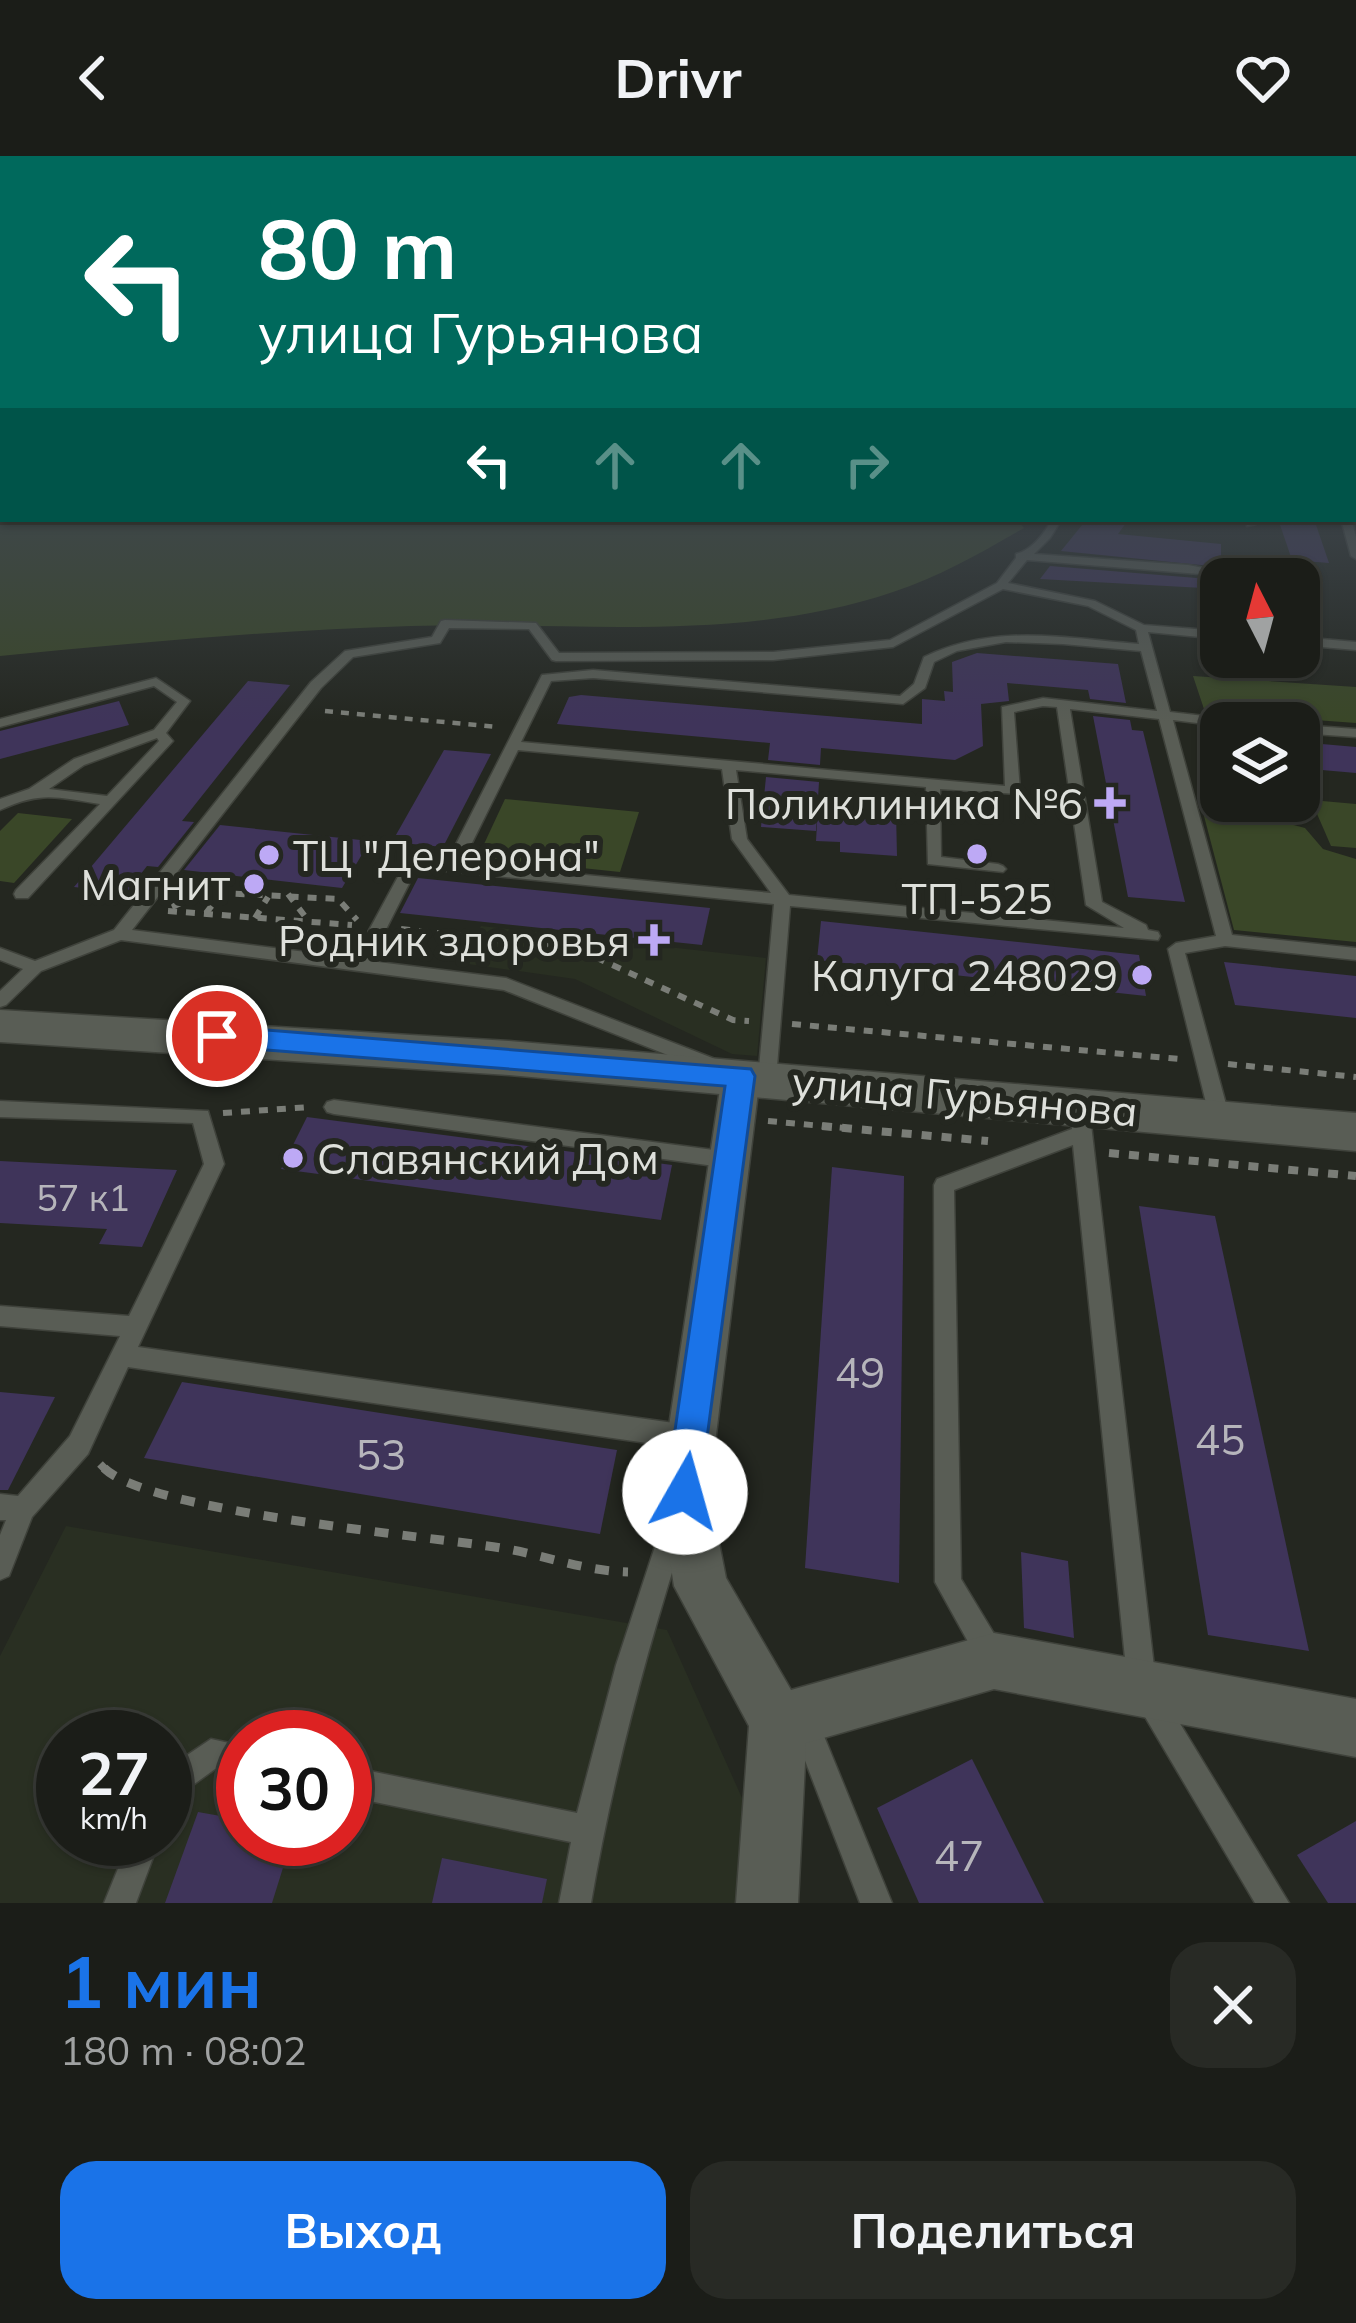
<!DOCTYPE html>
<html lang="ru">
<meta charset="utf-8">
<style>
:root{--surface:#1b1d18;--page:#282a25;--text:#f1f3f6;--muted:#a0a2a2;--line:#393b37;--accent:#1a73e8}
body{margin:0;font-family:Mulish,sans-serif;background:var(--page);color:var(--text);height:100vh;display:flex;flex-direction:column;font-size:45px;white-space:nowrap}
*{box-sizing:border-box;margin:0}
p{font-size:39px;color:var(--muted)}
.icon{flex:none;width:66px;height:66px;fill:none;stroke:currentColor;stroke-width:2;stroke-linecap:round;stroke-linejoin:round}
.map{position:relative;height:1747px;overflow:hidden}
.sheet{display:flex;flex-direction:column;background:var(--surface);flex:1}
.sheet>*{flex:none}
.guide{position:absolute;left:0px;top:0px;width:1356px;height:366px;box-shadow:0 3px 9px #0004,0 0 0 3px var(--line);background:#00695c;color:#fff;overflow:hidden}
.needle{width:78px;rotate:354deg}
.controls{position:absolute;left:1200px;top:402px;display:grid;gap:24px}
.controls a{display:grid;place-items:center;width:120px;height:120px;border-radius:24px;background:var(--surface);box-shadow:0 3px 9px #0004,0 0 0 3px var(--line);font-size:60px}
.speed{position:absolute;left:36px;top:1554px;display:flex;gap:24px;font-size:60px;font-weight:700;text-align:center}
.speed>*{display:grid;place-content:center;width:156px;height:156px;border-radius:50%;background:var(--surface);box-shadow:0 3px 9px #0004,0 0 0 3px var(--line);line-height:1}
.speed small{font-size:30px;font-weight:400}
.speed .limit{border:18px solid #d22;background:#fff;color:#111}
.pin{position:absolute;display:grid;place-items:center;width:102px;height:102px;color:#fff;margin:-51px;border:6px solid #fff;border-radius:50%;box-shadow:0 3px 12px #0007}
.me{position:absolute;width:132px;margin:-66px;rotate:7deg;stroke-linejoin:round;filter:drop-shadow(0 0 9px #0008)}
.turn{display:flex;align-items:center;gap:42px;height:252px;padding:0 60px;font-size:54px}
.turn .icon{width:156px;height:156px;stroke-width:2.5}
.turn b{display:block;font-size:84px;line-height:102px}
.lanes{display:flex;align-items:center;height:114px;padding:0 60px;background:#0003;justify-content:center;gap:60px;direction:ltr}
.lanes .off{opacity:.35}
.round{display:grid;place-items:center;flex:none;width:126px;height:126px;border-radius:36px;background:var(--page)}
.overview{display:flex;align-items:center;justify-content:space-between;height:204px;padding:0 60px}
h1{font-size:72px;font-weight:700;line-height:90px;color:var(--accent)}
.button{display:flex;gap:24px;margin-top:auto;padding:24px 60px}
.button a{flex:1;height:138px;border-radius:36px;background:var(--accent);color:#fff;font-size:48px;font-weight:700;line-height:138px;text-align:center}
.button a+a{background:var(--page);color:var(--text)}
header{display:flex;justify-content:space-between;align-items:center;height:156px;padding:0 60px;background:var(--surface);font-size:54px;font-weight:700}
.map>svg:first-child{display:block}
.built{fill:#292f22;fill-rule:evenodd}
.green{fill:#3a4728}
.building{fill:#3f345a}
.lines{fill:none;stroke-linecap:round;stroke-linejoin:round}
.service-casing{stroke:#3f423b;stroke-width:3}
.minor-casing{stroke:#3f423b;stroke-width:3}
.tertiary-casing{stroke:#3f423b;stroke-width:3}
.path-far3{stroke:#7a7d77;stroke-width:4.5;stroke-dasharray:8 8;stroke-linecap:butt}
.path-far2{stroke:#7a7d77;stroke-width:6;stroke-dasharray:9 9;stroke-linecap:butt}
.path-far1{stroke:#7a7d77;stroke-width:8;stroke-dasharray:10 10;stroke-linecap:butt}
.path{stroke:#7a7d77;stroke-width:9;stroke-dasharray:14 14;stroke-linecap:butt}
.service{fill:#595d55;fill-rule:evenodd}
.minor{fill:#595d55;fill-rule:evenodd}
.tertiary{fill:#595d55;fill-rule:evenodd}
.route{fill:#1a73e8;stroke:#114b97;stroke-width:3}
.poi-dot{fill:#bda9f5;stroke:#242720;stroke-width:4.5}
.labels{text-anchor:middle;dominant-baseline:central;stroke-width:12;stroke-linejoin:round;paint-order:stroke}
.number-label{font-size:36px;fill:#b6b5bb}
.poi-label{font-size:42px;fill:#dee0db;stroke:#242720;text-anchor:end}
.street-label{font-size:42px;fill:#dee0db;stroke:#242720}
.near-number-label{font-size:42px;fill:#b6b5bb}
</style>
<header><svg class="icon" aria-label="back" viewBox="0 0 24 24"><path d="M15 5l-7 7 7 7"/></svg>Drivr<svg class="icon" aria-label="heart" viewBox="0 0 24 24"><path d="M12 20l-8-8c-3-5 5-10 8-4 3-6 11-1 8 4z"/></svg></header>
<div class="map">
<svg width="1356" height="1747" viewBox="0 0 1356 1747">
<rect width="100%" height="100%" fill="#242720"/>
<g class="built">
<polygon points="481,770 766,802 757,900 732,898 575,823 461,807"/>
<path d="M66,1370L667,1474L750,1660L743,1747H0V1500ZM63,1581H165V1683H63ZM243,1581H345V1683H243Z"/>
</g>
<g class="green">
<path d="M0,321L3,363H1017L1024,372C982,396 939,421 893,436C739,488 570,465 411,470C273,474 137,487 0,500Z"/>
<polygon points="1193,520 1356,531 1356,567 1205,556"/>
<polygon points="505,643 639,656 620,716 478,701"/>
<polygon points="1311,644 1356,648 1356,692 1331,690"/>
<polygon points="1237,654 1305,672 1323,693 1356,703 1356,786 1234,774 1204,660"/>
<polygon points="18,657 72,663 14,727 0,725 0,675"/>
</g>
<g class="building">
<polygon points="1087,363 1129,363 1118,378 1221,388 1221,411 1061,395"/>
<polygon points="1278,363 1314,363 1329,407 1292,404"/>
<polygon points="1050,410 1221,424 1221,433 1040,423"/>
<polygon points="977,497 1118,508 1126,547 1090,543 1088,534 1007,527 1009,545 981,548 983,590 955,604 821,592 820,609 768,604 770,587 557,568 569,541 581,539 922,568 922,543 945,545 944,535 953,536 952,506"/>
<polygon points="248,525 290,529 182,665 194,666 158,711 147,710 126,737 74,731"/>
<polygon points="119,545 129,569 0,603 0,575"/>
<polygon points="1093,560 1130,564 1132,574 1143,575 1185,746 1128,741"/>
<polygon points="1299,586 1356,591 1356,617 1299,612"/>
<polygon points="444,594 491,598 443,691 392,686"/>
<polygon points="766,621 819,626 816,675 761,671"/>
<polygon points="818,651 896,656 897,700 840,696 840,686 816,685"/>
<polygon points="220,669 370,685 342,732 184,714"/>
<polygon points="418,722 710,752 702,789 400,757"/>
<polygon points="821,765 1139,799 1146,840 817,804"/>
<polygon points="1224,806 1356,820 1356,862 1235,849"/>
<polygon points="307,961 672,1009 661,1064 281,1013"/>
<polygon points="0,1005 177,1014 142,1091 99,1088 107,1073 0,1067"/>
<polygon points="832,1011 904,1020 899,1427 805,1412"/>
<polygon points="1139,1050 1215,1060 1309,1495 1208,1479"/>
<polygon points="182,1226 617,1294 600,1378 144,1302"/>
<polygon points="0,1236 55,1241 8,1334 0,1334"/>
<polygon points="1021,1396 1068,1405 1074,1482 1024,1472"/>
<polygon points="972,1603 1044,1747 919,1747 877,1652"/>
<polygon points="198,1656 243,1664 243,1683 292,1683 272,1747 165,1747"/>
<polygon points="1356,1665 1356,1747 1328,1747 1297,1699"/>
<polygon points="442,1702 547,1723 542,1747 432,1747"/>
</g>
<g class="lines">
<g class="service-casing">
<g id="service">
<polygon points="1353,345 1356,346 1356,352 1353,351"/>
<path d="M1052,363H1062L1050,382L1034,398L1188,409L1261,423L1027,404L1008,427L1095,445L1144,469L1221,475V483L1148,476L1170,556L1231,563L1238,567H1221V570L1173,564L1232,779L1356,792V804L1225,790L1185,797L1230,963L1227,968H1213L1210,963L1168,793L1176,787L1216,780L1159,563L1070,553L1102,746L1146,769L1148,774L1158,776L1160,780L1158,784L790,750L776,923L774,928H760L758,923L774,748L417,712L370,805L506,822L715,903L717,908L715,913L708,915L504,834L121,784L41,815L6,849L0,851V835L23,813L0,804V792L35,805L114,774L311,526L345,495L432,481L441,465L445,464L536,467L559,497L773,496L890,484L997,427L1016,402V398C1032,394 1045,377 1052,363ZM1003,433L1088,450L1136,474L1139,488C1063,482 996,467 924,501L914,528L900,540L593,514L542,519L447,706L407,704L354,802L132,774L321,532L353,501L440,487L449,472L529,473L552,504L556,505L773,504L893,491ZM1006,486L1063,488L1141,495L1157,555L1043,542L1002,551L1005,630L521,586L551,525L593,522L903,548L925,532L934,506L957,495ZM1043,550L1057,551L1086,749L1124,772L789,739L747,683L736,614L926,631L928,708L1003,716L1006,713L1003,710L998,708L941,701L940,633L1018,638L1020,635L1014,556ZM518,594L722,613L732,683L771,737L462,707Z"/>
<polygon points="1246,363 1256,363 1256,368 1247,370"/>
<polygon points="1341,363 1351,363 1356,381 1356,403 1351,400"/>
<polygon points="1299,481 1356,486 1356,494 1299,489"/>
<path d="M156,522L190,545L166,577L173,585L28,742H16L14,738L16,734L100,648C56,641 41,635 0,654V643L29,633L74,603L154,574L177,546L154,530L0,571V563ZM157,582L159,585L107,640L49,633L84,609Z"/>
<polygon points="1299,569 1356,573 1356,581 1299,577"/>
<polygon points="334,944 729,996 736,998 739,1004 736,1010 729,1012 334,958 327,956 324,951 327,946"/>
<polygon points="1079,944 1086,946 1089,951 1156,1528 1289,1747 1255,1747 1128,1532 1073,989 954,1034 961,1423 1002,1491 1006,1501 1002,1511 992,1515 982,1511 935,1426 934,1029 937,1023 1072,973 1069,951 1072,946"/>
<polygon points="0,945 208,955 224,1008 138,1191 688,1269 697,1273 700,1281 697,1289 688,1293 128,1211 88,1298 32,1361 9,1420 0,1424 0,1379 6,1364 0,1364 0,1338 18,1340 70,1280 120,1180 0,1170 0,1150 129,1160 204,1008 193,967 0,961"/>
<path d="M674,1356L683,1360L687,1369C647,1493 613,1618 591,1747H559L571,1686L345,1640V1610L577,1657L616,1509L665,1360Z"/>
<polygon points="803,1549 813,1553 892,1747 860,1747 789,1563 793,1553"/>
<polygon points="211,1583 243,1590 243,1620 215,1613 175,1642 165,1647 165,1614"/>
<polygon points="130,1683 160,1683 136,1747 104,1747"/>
</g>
</g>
<g class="minor-casing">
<g id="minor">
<polygon points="1353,322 1356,323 1356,335 1353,334"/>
<polygon points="741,906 754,910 760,920 709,1336 726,1422 791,1534 994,1477 1356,1543 1356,1601 994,1533 806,1587 798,1747 736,1747 749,1570 674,1430 659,1336 722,920 728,910"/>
</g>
</g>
<g class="tertiary-casing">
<polygon id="tertiary" points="0,854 509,885 1356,957 1356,995 509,919 0,886"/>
</g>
<polyline class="path-far3" points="325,555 497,571"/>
<g class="path-far2">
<polyline points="187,724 218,729 222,737 338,743 357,764"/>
<polyline points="288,738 307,763"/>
<polyline points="172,751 215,731"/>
<polyline points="168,755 352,769"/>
<polyline points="206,757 222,737"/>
<polyline points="255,762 268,741"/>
<polyline points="401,773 577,793 733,864 749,865"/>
<polyline points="792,868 1179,903"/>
<polyline points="1228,908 1356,921"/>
<polyline points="223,957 311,951"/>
<polyline points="768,965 855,973"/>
</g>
<g class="path-far1">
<polyline points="822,970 988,985"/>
<polyline points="1109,997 1356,1020"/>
<polyline points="100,1308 107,1315"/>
</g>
<path class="path" d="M104,1312C148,1356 428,1380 501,1392C545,1399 583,1415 628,1416"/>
<use href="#service" class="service"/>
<use href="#minor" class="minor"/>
<use href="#tertiary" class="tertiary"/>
</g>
<linearGradient id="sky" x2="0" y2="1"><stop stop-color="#141512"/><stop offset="0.57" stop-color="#3f474e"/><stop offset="1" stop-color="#3f474e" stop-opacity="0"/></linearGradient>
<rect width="1356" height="566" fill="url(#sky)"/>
<polygon class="route" points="217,870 751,913 755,920 698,1350 685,1356 671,1350 666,1336 725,930 217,890 203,880"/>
<g class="poi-dot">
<path d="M1104 629h12v12h12v12h-12v12h-12v-12h-12v-12h12z"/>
<circle cx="977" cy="698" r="12"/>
<circle cx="269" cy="699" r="12"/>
<circle cx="254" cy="728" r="12"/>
<path d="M648 766h12v12h12v12h-12v12h-12v-12h-12v-12h12z"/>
<circle cx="1142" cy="819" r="12"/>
<circle cx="293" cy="1002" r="12"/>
</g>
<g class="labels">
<g class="number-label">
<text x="83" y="1041">57 к1</text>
</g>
<g class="poi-label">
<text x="1083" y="647">Поликлиника №6</text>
<text x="293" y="699" text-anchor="start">ТЦ "Делерона"</text>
<text x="230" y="728">Магнит</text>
<text x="977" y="742" text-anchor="middle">ТП-525</text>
<text x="630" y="784">Родник здоровья</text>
<text x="1118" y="819">Калуга 248029</text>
<text x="317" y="1002" text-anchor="start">Славянский Дом</text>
</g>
<g class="street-label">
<text transform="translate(965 940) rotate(5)">улица Гурьянова</text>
</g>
<g class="near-number-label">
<text x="860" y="1216">49</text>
<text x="1220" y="1283">45</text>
<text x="381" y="1298">53</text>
<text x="959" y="1699">47</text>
</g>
</g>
</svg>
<div class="controls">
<a><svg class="needle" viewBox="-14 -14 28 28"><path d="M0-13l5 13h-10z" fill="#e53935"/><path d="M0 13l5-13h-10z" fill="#a0a2a2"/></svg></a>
<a><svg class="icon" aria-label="layers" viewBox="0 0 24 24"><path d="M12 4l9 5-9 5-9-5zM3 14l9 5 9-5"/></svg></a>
</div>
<div class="speed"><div>27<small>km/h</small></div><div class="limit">30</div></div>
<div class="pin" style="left:217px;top:880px;background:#d93025"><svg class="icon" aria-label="arrive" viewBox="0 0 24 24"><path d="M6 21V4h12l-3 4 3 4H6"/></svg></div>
<svg class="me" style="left:685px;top:1336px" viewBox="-20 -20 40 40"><circle r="19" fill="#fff"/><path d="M0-13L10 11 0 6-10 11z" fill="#1a73e8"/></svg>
<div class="guide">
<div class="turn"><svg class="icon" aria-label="left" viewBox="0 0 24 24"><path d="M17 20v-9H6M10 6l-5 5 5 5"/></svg><div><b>80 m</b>улица Гурьянова</div></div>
<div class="lanes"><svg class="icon" aria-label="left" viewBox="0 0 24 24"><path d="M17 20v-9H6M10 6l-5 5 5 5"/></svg><svg class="icon off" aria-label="ahead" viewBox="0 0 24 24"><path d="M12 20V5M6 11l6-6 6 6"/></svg><svg class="icon off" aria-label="ahead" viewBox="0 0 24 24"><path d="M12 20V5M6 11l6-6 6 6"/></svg><svg class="icon off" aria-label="right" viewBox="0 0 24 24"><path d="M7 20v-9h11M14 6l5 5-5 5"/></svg></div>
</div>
</div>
<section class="sheet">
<div class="overview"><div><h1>1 мин</h1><p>180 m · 08:02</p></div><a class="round"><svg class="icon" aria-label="close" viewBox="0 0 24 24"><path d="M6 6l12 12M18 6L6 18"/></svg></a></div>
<div class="button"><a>Выход</a><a>Поделиться</a></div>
</section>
